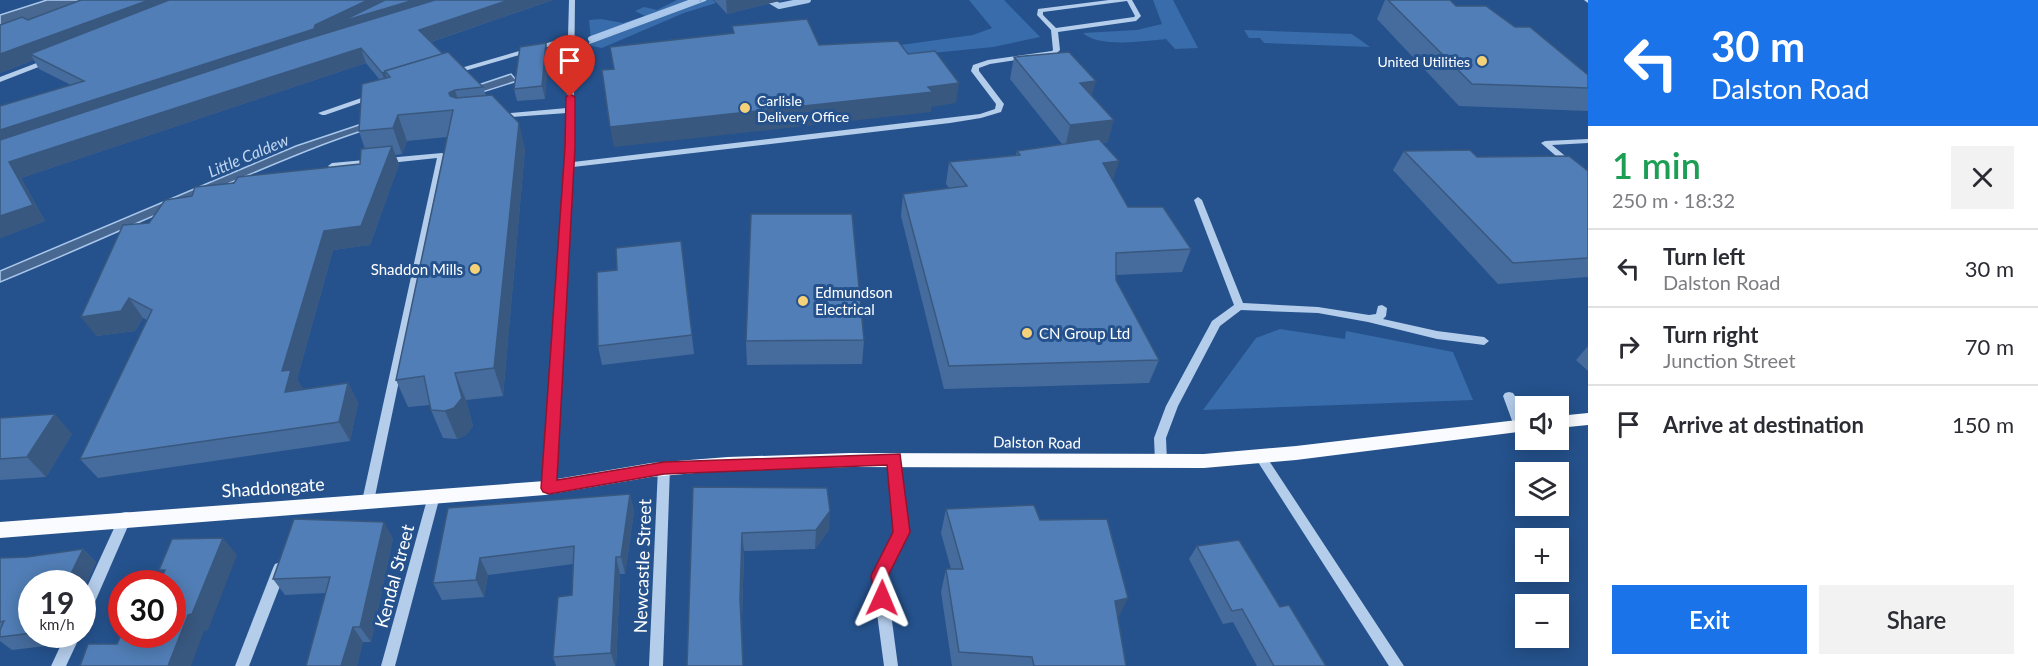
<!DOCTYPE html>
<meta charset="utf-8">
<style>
:root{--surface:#fff;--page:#f2f2f3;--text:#2b2b33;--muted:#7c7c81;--line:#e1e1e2;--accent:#1a73e8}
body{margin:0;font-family:Lato,sans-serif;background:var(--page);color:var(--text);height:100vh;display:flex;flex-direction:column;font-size:22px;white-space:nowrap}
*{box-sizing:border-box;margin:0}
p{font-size:20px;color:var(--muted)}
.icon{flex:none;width:33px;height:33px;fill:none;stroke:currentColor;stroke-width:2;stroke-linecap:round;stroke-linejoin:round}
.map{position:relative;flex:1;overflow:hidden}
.details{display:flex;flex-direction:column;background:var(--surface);width:450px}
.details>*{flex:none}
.banner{background:#1a73e8;color:#fff;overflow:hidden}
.buttons{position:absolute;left:1515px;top:396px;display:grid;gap:12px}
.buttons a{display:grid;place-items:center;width:54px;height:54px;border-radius:0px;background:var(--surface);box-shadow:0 3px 15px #0003;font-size:30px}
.speed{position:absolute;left:18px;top:570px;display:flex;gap:12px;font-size:30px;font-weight:700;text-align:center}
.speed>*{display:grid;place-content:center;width:78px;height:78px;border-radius:50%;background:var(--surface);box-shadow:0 3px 15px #0003;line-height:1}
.speed small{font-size:15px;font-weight:400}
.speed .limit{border:9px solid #d22;background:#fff;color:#111}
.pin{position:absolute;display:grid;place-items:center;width:51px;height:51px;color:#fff;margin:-62px -26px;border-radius:50% 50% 50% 0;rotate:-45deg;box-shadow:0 0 6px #0007}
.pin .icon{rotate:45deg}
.me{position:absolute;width:66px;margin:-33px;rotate:1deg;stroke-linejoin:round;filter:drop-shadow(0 0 4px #0008)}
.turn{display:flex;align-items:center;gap:21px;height:126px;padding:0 24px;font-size:27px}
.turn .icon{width:78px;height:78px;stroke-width:2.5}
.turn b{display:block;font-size:42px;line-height:51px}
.round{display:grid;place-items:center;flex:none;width:63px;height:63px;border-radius:0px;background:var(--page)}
.summary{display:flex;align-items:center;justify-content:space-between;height:102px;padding:0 24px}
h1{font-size:36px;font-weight:600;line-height:45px;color:#1e9e55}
.button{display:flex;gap:12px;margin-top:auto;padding:12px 24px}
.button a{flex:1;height:69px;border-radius:0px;background:var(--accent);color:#fff;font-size:24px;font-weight:600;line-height:69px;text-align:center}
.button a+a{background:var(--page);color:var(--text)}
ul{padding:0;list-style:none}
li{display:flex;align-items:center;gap:18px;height:78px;padding:0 24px;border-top:2px solid var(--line)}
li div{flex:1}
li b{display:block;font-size:22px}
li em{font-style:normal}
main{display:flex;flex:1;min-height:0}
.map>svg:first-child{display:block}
.green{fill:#396caa}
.water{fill:#486892;stroke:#a9c7eb;stroke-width:1.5}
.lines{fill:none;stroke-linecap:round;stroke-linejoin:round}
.stream{stroke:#a9c7eb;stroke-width:6}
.minor{fill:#b4cdeb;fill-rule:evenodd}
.major{fill:#f9fbff;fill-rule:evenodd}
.wall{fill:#466c9d}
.shaded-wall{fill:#39587f}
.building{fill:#517eb6;stroke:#39587f;stroke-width:1.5}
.route{fill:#e11d48;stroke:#92132f;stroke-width:1.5}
.poi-dot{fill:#f5d279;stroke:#25528d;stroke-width:2}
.labels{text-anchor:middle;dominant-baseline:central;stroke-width:6;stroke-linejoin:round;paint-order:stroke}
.far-poi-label{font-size:14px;fill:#fff;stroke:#25528d;text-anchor:end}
.poi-label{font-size:15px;fill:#fff;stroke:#25528d;text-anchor:start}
.street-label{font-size:15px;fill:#fff;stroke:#25528d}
.water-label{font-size:16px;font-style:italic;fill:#c0d7f2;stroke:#25528d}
.near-street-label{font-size:18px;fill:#fff;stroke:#25528d}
</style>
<main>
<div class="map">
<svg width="1588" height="666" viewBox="0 0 1588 666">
<rect width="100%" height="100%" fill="#25528d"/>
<g class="green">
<polygon points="677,0 697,0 591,39 589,20 601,19 623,23 645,16 635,11 644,7 657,10"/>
<polygon points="705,0 713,0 716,3 684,13 602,48 591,46 590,43"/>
<polygon points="969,0 1004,0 1040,37 993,47 871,59 864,50 973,35 992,28"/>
<path d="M1153,0H1173L1198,48L1175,49L1166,39C1145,41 1099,48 1083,33L1137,30L1162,24Z"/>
<polygon points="1244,30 1352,34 1370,47 1264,43 1260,38 1249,38"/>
<polygon points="1280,329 1345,339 1346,331 1453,352 1473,400 1203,410 1256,338"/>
</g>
<g class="water">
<polygon points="47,0 94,0 0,33 0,15"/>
<polygon points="697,0 706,0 590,43 591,39"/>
<path d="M511,74L517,81C452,102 386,121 322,145C213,187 108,238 0,282V271L296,146Z"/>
</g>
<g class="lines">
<g class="stream">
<polyline points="769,0 779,6 808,0"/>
<polyline points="591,39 697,0"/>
</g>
<g class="minor">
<path d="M569,0H575L573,162L980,114L995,109L996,104L971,71L973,65L988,60L1052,51L1053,50L1051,30L1037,15L1038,9L1109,0H1132L1141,16L1136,21L1058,32L1060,50L1056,54L990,64L979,68V71L1004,104L1001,112L981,118L950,123L573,167L555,488L553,492L549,493L545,492L543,488L566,147L567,113L499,118L495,116L499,114L567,108L568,41L454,74L447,72L568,37ZM1127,1L1135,16L1134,17L1056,28L1043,15V12Z"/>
<polygon points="1584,0 1588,0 1588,3"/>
<polygon points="47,59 54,61 0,82 0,77"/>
<polygon points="370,95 377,97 325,115 322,115 318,113"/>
<polygon points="1588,139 1588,143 1552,145 1588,175 1588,182 1585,181 1541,143 1545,141"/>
<polygon points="442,153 446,155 374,501 372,505 368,506 364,505 362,501 437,158 332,169 328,166 332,163"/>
<polygon points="1198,197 1202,200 1243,303 1318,307 1369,315 1376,314 1378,306 1382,305 1387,308 1386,316 1383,319 1437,331 1484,337 1489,341 1484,345 1437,339 1368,322 1318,313 1241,310 1220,326 1178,406 1166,438 1167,462 1165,465 1161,467 1157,465 1155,462 1154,438 1166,406 1212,321 1234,305 1194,200"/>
<polygon points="1509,392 1513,393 1515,396 1526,425 1524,429 1520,430 1516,429 1514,426 1503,396 1505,393"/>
<polygon points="1260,451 1264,453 1404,666 1389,666 1256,459 1254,456 1256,453"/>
<polygon points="894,453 898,455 900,458 907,532 886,576 898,666 884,666 872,576 894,532 888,458 890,455"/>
<polygon points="664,463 668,465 670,468 663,666 649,666 658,468 660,465"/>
<polygon points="434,491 438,492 440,496 395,666 381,666 428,496 430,492"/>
<polygon points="126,512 131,513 132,517 87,620 82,621 82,598 121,513"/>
<polygon points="280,562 285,564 287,568 249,666 235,666 273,568 275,564"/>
<polygon points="66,634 81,634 66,666 51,666"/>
</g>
<g class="major">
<polygon points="1588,413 1588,425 1558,428 1558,416"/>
<polygon points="1526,419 1526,431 1296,460 1204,468 850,467 728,470 651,477 545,495 0,538 0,522 545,481 651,463 728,457 850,453 1204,454 1296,446"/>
</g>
</g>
<g class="wall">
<polygon points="414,0 553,0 431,42 443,54 483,87 486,96 525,149 503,396 466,400 473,426 466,435 457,439 443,438 431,410 430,405 408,407 396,380 447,137 407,141 402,154 395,155 399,164 370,245 333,250 297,379 303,389 348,383 358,403 350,441 98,478 80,459 147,320 143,318 135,331 96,336 149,223 192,196 234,183 360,164 365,149 359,131 380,80 366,63 21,178 45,221 0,238 0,106 71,85 39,69 34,60 0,73 28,20"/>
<polygon points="714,0 783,0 727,14"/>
<polygon points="1385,0 1450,0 1456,6 1515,27 1588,75 1588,111 1459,106 1377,19"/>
<polygon points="548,55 545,99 517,101 514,89"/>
<polygon points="1014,57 1092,95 1108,142 1103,143 1113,181 1128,207 1191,249 1182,272 1116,275 1116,280 1159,360 1149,383 944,389 901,216 903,194 949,188 946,184 949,162 1016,155 1017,151 1062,144 1010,79"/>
<polygon points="1404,151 1477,157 1588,171 1588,277 1498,284 1393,170"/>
<polygon points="681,241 694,354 602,365 598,346 617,270"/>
<polygon points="864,340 862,364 747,365 746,341"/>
<polygon points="1588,346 1588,371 1576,360"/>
<polygon points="0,418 72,434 46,477 0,480"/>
<polygon points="693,487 829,530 815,549 744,551 742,617"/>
<polygon points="630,494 634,512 625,574 620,574 616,666 556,666 553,657 572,595 573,564 488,575 484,597 442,600 433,583 448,508"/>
<polygon points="946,509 1040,520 1118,618 1126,666 952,666 941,592 946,569 951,569 941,533"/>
<polygon points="393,538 371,642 363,642 357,666 306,666 326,593 285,595 273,579"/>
<polygon points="1197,546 1280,607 1326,666 1257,666 1233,622 1223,624 1189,559"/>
<polygon points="83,549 96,562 82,592 82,584 32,584 32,634 59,634 54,645 12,650 0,641 0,558 27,557"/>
</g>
<g class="shaded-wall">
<polygon points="149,0 195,0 30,54 34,60 0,73 0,54"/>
<polygon points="368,0 465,0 0,150 0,130 315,25"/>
<polygon points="509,0 553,0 424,44 419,30"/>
<polygon points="726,0 783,0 727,14"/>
<polygon points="546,43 548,55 545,99 542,86"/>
<polygon points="361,48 366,63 21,178 45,221 0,238 0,216 9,162"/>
<polygon points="385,72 390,87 387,88 382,73"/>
<polygon points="1096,81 1090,103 1080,83"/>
<polygon points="959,83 956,103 931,107 931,112 614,147 610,127 928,87"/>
<polygon points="455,90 463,115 457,118 449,93"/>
<polygon points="398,115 407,141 402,154 393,128"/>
<polygon points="1114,120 1108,142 1065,148 1070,125"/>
<polygon points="519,123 525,149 503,396 494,368"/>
<polygon points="392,146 399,164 370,245 333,250 297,379 303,389 285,392 282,371 324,231"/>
<polygon points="1119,161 1112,183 1103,163"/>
<polygon points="129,298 143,318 135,331 96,336 81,317"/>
<polygon points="455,373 466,400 473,426 466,435 457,439 445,411"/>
<polygon points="348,383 358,403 350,441 339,422"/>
<polygon points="55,414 72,434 46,477 27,457"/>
<polygon points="630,494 634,512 625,574 621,557"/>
<polygon points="830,511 829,530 815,549 816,530"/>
<polygon points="384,522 393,538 371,642 360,627"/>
<polygon points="742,533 744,551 742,617 744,666 740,599"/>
<polygon points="223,538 237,555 208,630 204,631 191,666 168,666 188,615"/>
<polygon points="83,549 96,562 82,592 82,584 66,584"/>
<polygon points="616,557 620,574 616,666 615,666 611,653"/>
<polygon points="480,558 488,575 484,597 476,580"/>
<polygon points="1128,598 1117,620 1115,601"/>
<polygon points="353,627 363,642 357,666 341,666"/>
<polygon points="41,634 59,634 54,645"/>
</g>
<g class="building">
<polygon points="81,0 149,0 0,54 0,25 22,17 28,20"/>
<polygon points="169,0 368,0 315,25 314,29 0,130 0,106 84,81 30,54"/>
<polygon points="385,0 414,0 340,22"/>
<polygon points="435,0 509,0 419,30 443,54 385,71 385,72 382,73 361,48 9,162 33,205 0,216 0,140 294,43"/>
<polygon points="1388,0 1450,0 1456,6 1486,6 1515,27 1530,27 1588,75 1588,88 1472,84"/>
<polygon points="807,19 819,45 898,41 908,54 935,51 959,83 928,87 933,92 610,127 602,70 614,69 610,47 734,33 732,26"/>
<polygon points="546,43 542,86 514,89 520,47"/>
<polygon points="448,52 483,87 455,90 449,93 450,96 456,98 492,95 519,123 494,368 455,373 462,398 454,408 445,411 431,410 424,376 396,380 453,110 398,115 393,128 359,131 362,84 390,77 385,71"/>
<polygon points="1069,52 1096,81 1080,83 1114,120 1070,125 1014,57"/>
<polygon points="1099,139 1119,161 1103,163 1128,207 1163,207 1191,249 1116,253 1116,280 1159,360 949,366 903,194 967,186 949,162 1020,155 1017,151"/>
<polygon points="392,146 361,226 324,231 282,371 291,370 285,392 348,383 339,422 80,459 152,310 129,298 121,311 81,317 123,225 149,223 165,200 192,196 195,187 234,183 238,177 360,164 361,149"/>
<polygon points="1470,150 1477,157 1569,156 1588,171 1588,258 1513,263 1404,151"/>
<polygon points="751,214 852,214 864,340 746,341"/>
<polygon points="681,241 692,335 598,346 597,272 617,270 616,248"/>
<polygon points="55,414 27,457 0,459 0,418"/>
<polygon points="693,487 827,488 830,511 816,530 742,533 740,599 743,666 687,666"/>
<polygon points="630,494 621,557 616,557 611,653 553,657 558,597 572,595 574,546 480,558 476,580 433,583 448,508"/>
<polygon points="1034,505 1040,520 1107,519 1128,598 1115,601 1126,666 1034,666 1032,657 959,652 946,569 963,569 946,509"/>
<polygon points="294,519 384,522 360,627 353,627 341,666 306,666 330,577 273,579"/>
<polygon points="223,538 192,614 188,615 168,666 80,666 88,644 117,644 122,633 122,634 172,634 172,584 159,584 165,570 159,570 172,539"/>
<polygon points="1239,540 1280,607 1289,605 1326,666 1274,666 1242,609 1232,611 1197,546"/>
<polygon points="83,549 66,584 32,584 32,633 0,637 0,630 4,621 0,622 0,558 27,557"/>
</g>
<polygon class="route" points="570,94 575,97 575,147 557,480 664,462 900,454 910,532 888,576 891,598 889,604 882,607 876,604 871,576 893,532 887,465 664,474 549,494 543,492 541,488 565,147 566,97"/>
<g class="poi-dot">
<circle cx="1482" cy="61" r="6"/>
<circle cx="745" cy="108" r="6"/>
<circle cx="475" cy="269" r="6"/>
<circle cx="803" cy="301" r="6"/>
<circle cx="1027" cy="333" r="6"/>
</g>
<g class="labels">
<g class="far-poi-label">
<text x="1470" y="61">United Utilities</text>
<text x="757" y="100" text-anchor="start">Carlisle<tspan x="757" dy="16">Delivery Office</tspan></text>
</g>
<g class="poi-label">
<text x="463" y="269" text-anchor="end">Shaddon Mills</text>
<text x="815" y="292">Edmundson<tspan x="815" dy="17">Electrical</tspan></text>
<text x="1039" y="333">CN Group Ltd</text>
</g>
<g class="street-label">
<text transform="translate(1037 442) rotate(1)">Dalston Road</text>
</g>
<g class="water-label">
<text transform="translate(248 155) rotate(-23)">Little Caldew</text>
</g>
<g class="near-street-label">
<text transform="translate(273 487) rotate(-4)">Shaddongate</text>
<text transform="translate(642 566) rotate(-88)">Newcastle Street</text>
<text transform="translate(394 576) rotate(-75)">Kendal Street</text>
</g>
</g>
</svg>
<div class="buttons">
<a><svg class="icon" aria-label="sound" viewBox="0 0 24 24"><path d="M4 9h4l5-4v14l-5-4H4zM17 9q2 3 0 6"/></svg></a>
<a><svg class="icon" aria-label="layers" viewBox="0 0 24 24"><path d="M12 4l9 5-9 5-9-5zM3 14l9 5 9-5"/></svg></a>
<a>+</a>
<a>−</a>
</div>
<div class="speed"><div>19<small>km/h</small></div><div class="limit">30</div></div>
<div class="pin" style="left:570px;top:97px;background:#d93025"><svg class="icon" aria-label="arrive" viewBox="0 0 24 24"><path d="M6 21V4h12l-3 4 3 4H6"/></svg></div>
<svg class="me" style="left:882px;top:598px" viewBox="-20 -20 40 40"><path d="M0-17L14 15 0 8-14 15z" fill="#e11d48" stroke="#fff" stroke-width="4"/></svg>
</div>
<section class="details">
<div class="banner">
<div class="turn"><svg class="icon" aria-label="left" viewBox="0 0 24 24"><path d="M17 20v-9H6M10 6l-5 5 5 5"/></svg><div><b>30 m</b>Dalston Road</div></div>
</div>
<div class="summary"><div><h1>1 min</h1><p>250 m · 18:32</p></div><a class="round"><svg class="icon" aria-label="close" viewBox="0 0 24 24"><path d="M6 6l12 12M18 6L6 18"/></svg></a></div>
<ul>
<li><svg class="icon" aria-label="left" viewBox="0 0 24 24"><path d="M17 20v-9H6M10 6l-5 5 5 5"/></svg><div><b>Turn left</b><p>Dalston Road</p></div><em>30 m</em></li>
<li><svg class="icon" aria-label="right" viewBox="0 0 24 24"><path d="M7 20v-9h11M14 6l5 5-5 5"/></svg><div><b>Turn right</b><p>Junction Street</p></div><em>70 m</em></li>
<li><svg class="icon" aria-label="arrive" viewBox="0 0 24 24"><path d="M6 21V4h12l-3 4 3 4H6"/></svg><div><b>Arrive at destination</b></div><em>150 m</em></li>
</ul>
<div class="button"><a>Exit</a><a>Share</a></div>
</section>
</main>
